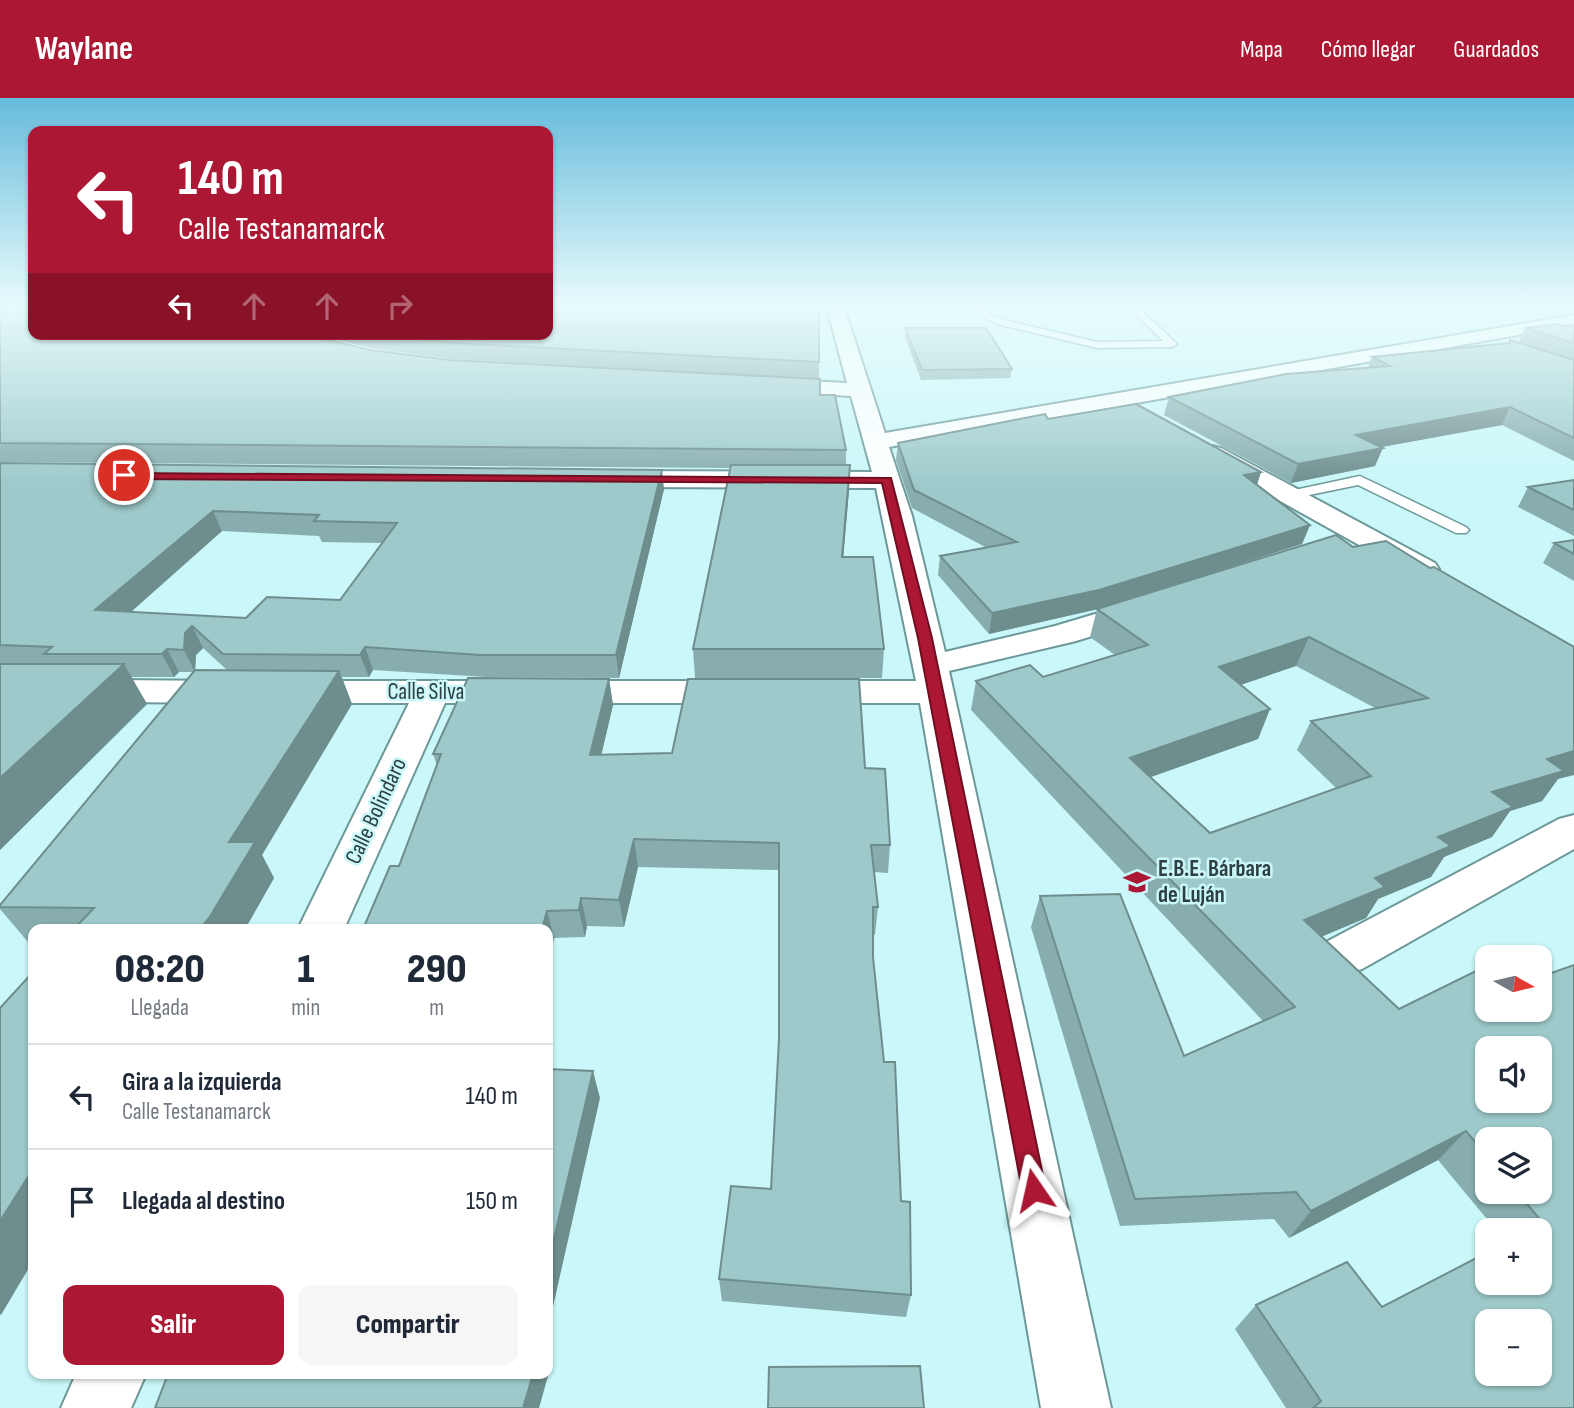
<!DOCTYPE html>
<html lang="es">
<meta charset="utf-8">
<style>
:root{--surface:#fff;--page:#f6f6f7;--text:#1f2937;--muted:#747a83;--line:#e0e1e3;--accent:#ac1734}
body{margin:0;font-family:"Sofia Sans Condensed",sans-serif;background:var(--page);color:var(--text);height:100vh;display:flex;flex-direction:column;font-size:26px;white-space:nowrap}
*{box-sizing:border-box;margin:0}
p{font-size:23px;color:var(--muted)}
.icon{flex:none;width:38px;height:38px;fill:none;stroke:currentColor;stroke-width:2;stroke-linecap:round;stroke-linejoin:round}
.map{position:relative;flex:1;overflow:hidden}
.drawer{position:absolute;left:28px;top:826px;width:525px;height:455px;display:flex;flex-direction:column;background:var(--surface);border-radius:14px;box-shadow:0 2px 5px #0004}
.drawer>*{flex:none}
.banner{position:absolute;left:28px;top:28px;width:525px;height:214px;border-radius:14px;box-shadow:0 2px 5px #0004;background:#ac1734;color:#fff;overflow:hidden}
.needle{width:46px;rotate:98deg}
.controls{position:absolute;left:1475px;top:847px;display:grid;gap:14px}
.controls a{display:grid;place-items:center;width:77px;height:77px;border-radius:14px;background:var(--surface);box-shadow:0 2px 5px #0004;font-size:35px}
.pin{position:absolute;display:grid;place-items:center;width:60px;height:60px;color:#fff;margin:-30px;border:4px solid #fff;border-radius:50%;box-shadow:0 2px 7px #0007}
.me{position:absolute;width:77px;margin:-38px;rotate:349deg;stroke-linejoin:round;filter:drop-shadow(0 0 5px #0008)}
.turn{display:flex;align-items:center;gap:24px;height:147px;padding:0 35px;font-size:32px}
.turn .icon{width:91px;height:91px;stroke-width:2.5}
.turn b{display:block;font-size:49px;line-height:60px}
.lanes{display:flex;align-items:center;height:66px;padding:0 35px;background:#0003;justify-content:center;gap:35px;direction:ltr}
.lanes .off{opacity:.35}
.eta{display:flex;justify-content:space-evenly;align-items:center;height:119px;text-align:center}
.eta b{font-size:42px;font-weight:800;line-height:49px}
.cta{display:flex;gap:14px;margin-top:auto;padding:14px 35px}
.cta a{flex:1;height:80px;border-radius:14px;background:var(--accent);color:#fff;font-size:28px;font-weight:800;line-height:80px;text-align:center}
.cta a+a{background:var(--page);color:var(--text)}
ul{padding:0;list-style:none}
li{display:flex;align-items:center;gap:21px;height:105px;padding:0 35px;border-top:2px solid var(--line)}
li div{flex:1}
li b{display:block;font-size:26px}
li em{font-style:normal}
header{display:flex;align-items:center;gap:42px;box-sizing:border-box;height:98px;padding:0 35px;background:var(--accent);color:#fff}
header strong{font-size:33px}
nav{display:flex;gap:38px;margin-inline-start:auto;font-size:24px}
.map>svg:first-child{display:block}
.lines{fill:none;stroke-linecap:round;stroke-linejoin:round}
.lane-casing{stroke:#6d9899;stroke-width:3}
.street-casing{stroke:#6d9899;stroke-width:4}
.lane{fill:#fff;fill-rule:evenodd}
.street{fill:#fff;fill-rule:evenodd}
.wall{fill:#87adae;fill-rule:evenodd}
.shaded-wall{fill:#6e8d8d}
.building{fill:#9dc9ca;stroke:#6e8d8d;stroke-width:2;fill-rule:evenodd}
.route{fill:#ac1734;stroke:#700f22;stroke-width:2}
.labels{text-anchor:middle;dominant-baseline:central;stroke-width:5;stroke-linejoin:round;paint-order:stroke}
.street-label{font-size:23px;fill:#2d3f40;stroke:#caf7f9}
.poi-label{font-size:23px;font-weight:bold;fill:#2d3f40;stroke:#caf7f9;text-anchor:start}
</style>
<header>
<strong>Waylane</strong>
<nav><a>Mapa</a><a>Cómo llegar</a><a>Guardados</a></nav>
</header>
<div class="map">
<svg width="1574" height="1310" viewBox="0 0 1574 1310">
<rect width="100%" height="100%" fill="#caf7f9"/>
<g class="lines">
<g class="lane-casing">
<g id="lane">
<polygon points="972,206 982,206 993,217 1004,222 1097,244 1163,243 1125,206 1135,206 1177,246 1172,249 1097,250 997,226 987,221"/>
<polygon points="1360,378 1466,429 1469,432 1466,435 1456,435 1358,387 1290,401 1283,397 1285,394"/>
</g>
</g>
<g class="street-casing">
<g id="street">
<polygon points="826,206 843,206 885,335 1574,217 1574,227 889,349 912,418 945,554 1055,528 1142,502 1153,505 1158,512 1153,519 1076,543 949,573 1111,1310 1041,1310 920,605 807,605 794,602 789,594 794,586 807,583 916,583 876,390 611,389 602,386 598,381 602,376 611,373 872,374 851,298 767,293 760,291 756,287 760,283 767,281 847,285"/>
<polygon points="1212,348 1221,350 1435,465 1439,471 1435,477 1424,480 1413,477 1203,360 1200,355 1203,350"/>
<polygon points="0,581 229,583 242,586 247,594 242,602 229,605 0,603"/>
<polygon points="296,583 736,583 749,586 754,594 749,602 736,605 445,605 344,831 298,831 409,605 296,605 283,602 278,594 283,586"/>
<polygon points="1574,717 1574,751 1362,871 1345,877 1328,871 1321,857 1328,843 1559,721"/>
<polygon points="76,1276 146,1276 131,1310 61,1310"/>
</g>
</g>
<use href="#lane" class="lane"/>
<use href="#street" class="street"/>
</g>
<g class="wall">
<polygon points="0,206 450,262 820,297 846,352 846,367 849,392 843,459 884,551 882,580 695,580 693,551 730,370 0,364"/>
<polygon points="1231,206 1358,206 1356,211 1241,213"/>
<polygon points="1574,227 1574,363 1502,327 1381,349 1375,368 1291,385 1164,317 1169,299 1368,270 1372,259 1509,245 1510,242 1518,245 1525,230 1565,228"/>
<polygon points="905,230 1012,271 1010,280 921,282 905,239"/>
<polygon points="313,236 548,236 819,264 819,281 454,261 375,251"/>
<path d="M1048,321L1261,374L1257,387L1310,427L1302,446L1140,498L1336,437L1558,681L1542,703L1510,713L1492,739L1444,759L1431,779L1378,801L1366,820L1321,839L1399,911L1540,912L1574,1310H1286L1235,1231L1256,1207L1382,1209L1540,1132H1496L1438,1062L1289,1140L1274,1121L1120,1128L1031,829L1040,798L1184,958L1263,923L971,612L976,583L1043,579L1115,557L1090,539L1097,511L989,536L938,477L940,458L987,450L912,410L896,362L898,345ZM1296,568L1375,610L1311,623L1297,652L1336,690L1210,735L1150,679L1258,641L1270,611L1240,587ZM1488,1041L1540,1094H1488Z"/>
<path d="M0,365L664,391L619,580L486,579L373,572L369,579H342L352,606L262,757L274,780L245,831H33V844H28L0,811V807L194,574H179L174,579H131L147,606L0,752ZM222,433L319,438L322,444L382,445L340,502L246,520L131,514ZM203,550L227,572H195L196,557Z"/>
<polygon points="1574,382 1574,438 1518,409 1528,389"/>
<polygon points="1574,442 1574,483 1543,465 1554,445"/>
<polygon points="609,581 613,607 601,657 865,670 890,747 888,775 874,774 878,809 875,837 873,837 873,859 884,964 901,1103 911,1197 906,1219 722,1203 719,1181 771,1091 779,941 779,772 638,769 624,829 587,828 585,839 554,840 399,768 437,667 433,656"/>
</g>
<g class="shaded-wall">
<polygon points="1510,309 1502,327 1349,355 1356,337"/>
<polygon points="1383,350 1375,368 1291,385 1298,366"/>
<polygon points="850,367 849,392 841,486 842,459"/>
<polygon points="662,372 664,391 619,580 616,557"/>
<polygon points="1261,374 1255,392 1244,377"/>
<polygon points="213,413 222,433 108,534 95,512"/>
<polygon points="1310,427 1302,446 1094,512 989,536 992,515"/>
<polygon points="192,528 203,550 196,557 195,574 184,552 185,535"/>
<polygon points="1309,539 1296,568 1208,598 1219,569"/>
<polygon points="365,549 373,572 369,579 360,557"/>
<polygon points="167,551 179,574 174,579 162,556"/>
<polygon points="124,566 147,606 0,752 0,680"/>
<polygon points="339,573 352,606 262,757 274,780 245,831 200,831 229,744"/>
<polygon points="609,581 613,607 595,684 590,657"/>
<polygon points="1270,611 1258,641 1120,690 1130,660"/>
<polygon points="1574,653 1574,677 1558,681 1542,703 1510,713 1492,739 1444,759 1431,779 1378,801 1366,820 1287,853 1304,822 1375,780 1438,739 1492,694 1547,661"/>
<polygon points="634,741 638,769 624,829 619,802"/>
<polygon points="581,800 587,828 585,839 579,812"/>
<polygon points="547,813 554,840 548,868 548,831 542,831"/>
<polygon points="593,973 600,1000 548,1231 548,1166"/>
<polygon points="1466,1033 1438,1062 1289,1140 1311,1113"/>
<polygon points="33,1071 33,1163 1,1217 0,1216 0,1123"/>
<polygon points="548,1267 550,1271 539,1310 523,1310 533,1276 548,1276"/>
</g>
<g class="building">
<polygon points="0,206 33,206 33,236 303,236 370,252 450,262 820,281 820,297 835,297 846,352 0,345"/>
<polygon points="548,206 819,206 819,264 451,245 378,236 548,236"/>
<polygon points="1557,226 1565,228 1574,227 1574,245 1525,230"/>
<polygon points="905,230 986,230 1012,271 922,272"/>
<polygon points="1510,242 1574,262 1574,340 1510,309 1356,337 1383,350 1298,366 1169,299 1286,276 1390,268 1372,259 1510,245"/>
<polygon points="1136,306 1261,374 1244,377 1310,427 1099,492 992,515 940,458 1017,444 914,392 898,345 1045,316 1048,321"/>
<path d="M0,365L662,372L616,557H480L365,549L360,557L223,556L192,528L185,535L184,552L167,551L162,556H44L52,549L0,547ZM213,413L319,417L314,423L397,425L340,502L267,499L246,520L95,512Z"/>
<polygon points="731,367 850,367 842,459 873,459 884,551 693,551"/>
<polygon points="1574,382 1574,412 1528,389"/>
<path d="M1336,437L1353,449L1386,443L1430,470L1434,469L1574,549V653L1547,661L1564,673L1492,694L1513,709L1438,739L1451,748L1375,780L1385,789L1304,822L1399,911L1488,867V912H1540V879L1574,867V1310H1313L1321,1303L1256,1207L1347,1164L1382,1209L1488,1154V1185H1540V1132H1529L1543,1125L1517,1094H1540V1041H1488V1059L1466,1033L1311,1113L1296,1094L1135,1101L1040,798L1120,796L1184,958L1295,909L976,583L1030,567L1043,579L1148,547L1097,511ZM1309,539L1428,600L1311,623L1371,678L1210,735L1130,660L1270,611L1219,569ZM1488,950H1540V1003H1488ZM1488,1223H1540V1276H1488Z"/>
<polygon points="1574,442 1574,456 1554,445"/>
<polygon points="0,566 124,566 0,680"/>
<polygon points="195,572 339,573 229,744 255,744 209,820 200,831 74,831 94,810 0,809 0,807"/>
<polygon points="468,580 609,581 590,657 672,655 688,581 859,581 865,670 885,671 890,747 871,747 878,809 873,809 873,859 884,964 895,964 901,1103 910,1104 911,1197 719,1181 731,1088 771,1091 779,941 779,745 634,741 619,802 581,800 579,812 547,813 542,831 363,831 390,768 399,768 441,656 433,656"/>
<polygon points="33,874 33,1071 0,1123 0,910"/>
<polygon points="548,971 593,973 548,1166"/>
<polygon points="920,1268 924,1310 768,1310 769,1269"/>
<polygon points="168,1276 533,1276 523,1310 155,1310"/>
</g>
<linearGradient id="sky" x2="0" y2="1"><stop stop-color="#67bbdc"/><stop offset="0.53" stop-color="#e7fbfc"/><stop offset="1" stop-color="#e7fbfc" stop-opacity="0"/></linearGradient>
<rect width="1574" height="389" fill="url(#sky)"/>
<polygon class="route" points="121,375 891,380 932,540 1046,1092 1042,1101 1034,1105 1025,1101 1022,1092 918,540 882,385 124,381 121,380"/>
<defs>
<g id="school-bare" transform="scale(2.1)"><path d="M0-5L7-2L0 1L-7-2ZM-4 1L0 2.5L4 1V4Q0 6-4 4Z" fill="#ac1734" stroke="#caf7f9" stroke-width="2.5" paint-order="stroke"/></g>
</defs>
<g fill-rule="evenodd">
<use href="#school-bare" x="1137" y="784"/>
</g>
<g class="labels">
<g class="street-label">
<text x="426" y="594">Calle Silva</text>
<text transform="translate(376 713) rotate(-65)">Calle Bolindaro</text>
</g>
<g class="poi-label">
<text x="1158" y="771">E.B.E. Bárbara<tspan x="1158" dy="26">de Luján</tspan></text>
</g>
</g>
</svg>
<div class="controls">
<a><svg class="needle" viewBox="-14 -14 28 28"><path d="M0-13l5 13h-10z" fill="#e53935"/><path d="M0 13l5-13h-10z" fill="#747a83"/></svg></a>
<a><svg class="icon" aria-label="sound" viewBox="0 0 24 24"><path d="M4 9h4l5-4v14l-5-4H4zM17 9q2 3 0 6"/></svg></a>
<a><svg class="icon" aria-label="layers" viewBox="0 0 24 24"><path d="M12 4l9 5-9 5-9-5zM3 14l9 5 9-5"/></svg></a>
<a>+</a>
<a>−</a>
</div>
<div class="pin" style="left:124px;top:377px;background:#d93025"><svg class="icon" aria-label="arrive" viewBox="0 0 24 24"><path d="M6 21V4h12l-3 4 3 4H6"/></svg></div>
<svg class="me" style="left:1034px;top:1092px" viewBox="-20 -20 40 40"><path d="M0-17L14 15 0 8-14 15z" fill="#ac1734" stroke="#fff" stroke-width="4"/></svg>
<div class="banner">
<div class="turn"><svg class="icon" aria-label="left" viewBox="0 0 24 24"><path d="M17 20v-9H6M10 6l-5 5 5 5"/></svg><div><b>140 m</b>Calle Testanamarck</div></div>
<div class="lanes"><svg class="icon" aria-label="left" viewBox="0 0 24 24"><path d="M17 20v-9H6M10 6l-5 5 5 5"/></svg><svg class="icon off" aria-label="ahead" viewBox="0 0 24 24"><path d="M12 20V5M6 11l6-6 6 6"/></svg><svg class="icon off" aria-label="ahead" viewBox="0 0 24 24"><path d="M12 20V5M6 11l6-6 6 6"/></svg><svg class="icon off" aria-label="right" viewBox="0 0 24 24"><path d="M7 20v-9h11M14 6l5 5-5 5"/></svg></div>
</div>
<section class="drawer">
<div class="eta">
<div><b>08:20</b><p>Llegada</p></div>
<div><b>1</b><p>min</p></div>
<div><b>290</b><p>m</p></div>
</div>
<ul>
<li><svg class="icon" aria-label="left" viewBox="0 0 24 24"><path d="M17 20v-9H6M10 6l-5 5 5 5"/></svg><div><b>Gira a la izquierda</b><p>Calle Testanamarck</p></div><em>140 m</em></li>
<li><svg class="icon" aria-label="arrive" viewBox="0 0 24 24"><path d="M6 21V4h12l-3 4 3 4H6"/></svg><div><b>Llegada al destino</b></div><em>150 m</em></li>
</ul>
<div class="cta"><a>Salir</a><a>Compartir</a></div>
</section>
</div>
